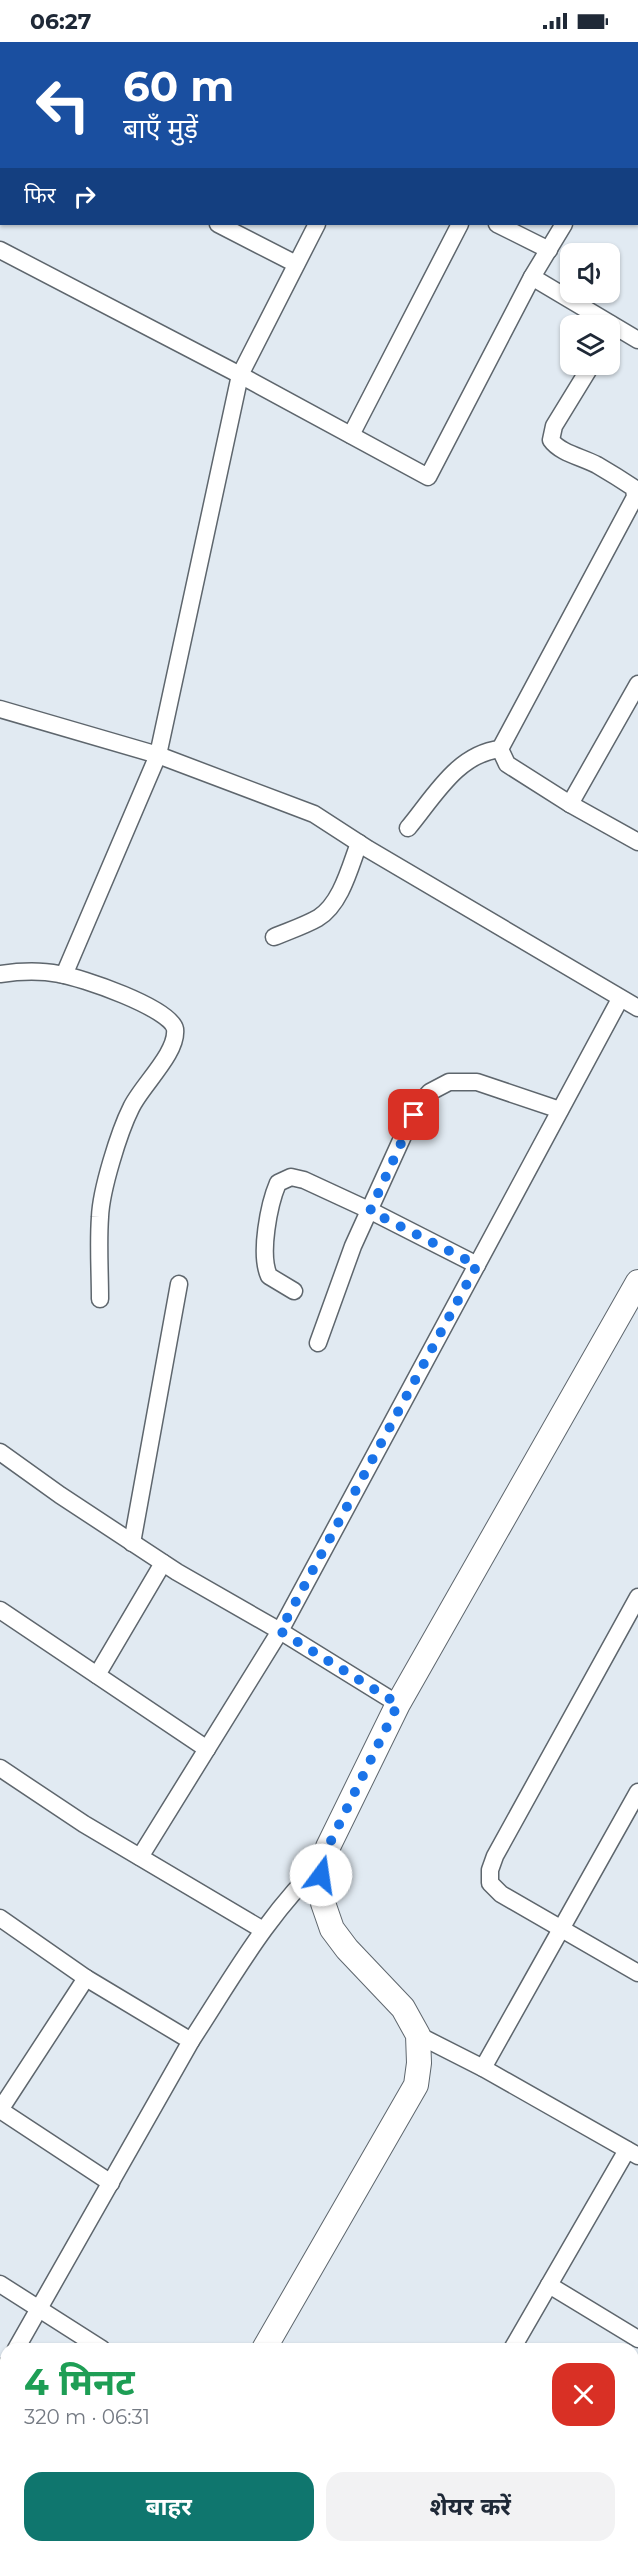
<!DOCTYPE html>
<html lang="hi">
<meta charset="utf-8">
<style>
:root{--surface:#fff;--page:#f2f2f3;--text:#1f2937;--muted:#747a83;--accent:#0f766e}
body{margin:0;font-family:Montserrat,"Noto Sans Devanagari",sans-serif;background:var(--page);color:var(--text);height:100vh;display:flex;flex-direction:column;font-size:22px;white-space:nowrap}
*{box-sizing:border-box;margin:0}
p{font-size:20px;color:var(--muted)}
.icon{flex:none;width:33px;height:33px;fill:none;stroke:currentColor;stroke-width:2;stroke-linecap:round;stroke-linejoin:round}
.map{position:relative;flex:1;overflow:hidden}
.sheet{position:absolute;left:0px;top:2301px;width:639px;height:210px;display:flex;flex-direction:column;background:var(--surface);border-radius:18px 18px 0 0;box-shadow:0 2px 4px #0004}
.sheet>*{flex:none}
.banner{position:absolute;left:0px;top:0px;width:639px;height:183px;box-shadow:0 2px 4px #0004;background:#1a4fa0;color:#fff;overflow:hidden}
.tools{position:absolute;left:560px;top:201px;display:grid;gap:12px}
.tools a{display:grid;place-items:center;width:60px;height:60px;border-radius:12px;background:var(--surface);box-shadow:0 2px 4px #0004;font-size:30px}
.pin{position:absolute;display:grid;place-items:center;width:51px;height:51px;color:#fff;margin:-26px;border-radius:12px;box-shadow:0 3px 9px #0006}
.me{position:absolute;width:66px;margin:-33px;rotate:14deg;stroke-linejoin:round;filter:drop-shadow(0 0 4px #0008)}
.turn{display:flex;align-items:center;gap:21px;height:126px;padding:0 24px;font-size:27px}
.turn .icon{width:78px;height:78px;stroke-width:2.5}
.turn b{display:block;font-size:42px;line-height:51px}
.then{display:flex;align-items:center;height:57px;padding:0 24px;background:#0003;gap:12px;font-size:22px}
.round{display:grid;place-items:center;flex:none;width:63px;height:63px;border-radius:18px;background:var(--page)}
.head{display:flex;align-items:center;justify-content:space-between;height:102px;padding:0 24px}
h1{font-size:36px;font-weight:700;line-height:45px;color:#1e9e55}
.primary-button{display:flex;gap:12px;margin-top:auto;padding:12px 24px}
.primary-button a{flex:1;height:69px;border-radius:18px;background:var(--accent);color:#fff;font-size:24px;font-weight:700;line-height:69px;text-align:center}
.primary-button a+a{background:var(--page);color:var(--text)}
.status{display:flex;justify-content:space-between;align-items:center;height:42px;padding:0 30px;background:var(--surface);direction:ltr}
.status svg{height:16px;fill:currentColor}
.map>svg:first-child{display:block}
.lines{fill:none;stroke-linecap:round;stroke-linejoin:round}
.street-casing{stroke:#5e666d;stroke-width:19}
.secondary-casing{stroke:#5e666d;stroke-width:26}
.street{stroke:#fff;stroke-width:16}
.secondary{stroke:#fff;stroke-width:24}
.route{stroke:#1a73e8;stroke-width:10;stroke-dasharray:0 18}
</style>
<div class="status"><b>06:27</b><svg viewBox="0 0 49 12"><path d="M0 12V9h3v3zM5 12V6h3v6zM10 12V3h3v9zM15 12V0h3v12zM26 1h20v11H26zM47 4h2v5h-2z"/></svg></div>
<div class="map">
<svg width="638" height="2511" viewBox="0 0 638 2511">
<rect width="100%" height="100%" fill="#e1eaf2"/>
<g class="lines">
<g class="street-casing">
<g id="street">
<polyline points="139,0 141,2"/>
<polyline points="553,0 555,2"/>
<polyline points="81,2 82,0"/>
<polyline points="408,2 408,0"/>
<polyline points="0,137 2,135"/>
<polyline points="218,182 296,222"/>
<polyline points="497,182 549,208"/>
<polyline points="0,208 240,333 428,435 532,235 564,182"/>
<polyline points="532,235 638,298"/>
<polyline points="351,393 460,182"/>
<polyline points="638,642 570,762 638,800"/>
<polyline points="0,667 158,713 314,772 368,807 638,966"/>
<path d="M570,762L507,722L500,707L635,455L634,446C622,438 609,430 597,423C582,415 560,411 551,398L554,384L592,322"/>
<path d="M408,786C434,755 457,712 500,707"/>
<path d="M274,895C288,889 304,884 318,876C341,862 350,825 359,801"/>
<path d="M0,932C20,929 39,928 59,932C80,935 171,966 175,987C178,1011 141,1044 131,1066C119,1090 101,1148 100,1175C98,1202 100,1229 100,1257"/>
<polyline points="64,933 158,713 240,333 317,182"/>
<path d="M294,1249L269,1234C259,1212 269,1162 278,1141L291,1135L304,1138L371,1169L477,1223"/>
<polyline points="318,1301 353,1204 408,1083 419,1062 430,1050 449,1040 477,1040 560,1068"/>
<polyline points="0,1410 60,1453 177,1530 280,1589 140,1815"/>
<polyline points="132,1501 179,1242"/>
<polyline points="638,1555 495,1814 490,1828 490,1841 501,1852 638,1931"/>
<polyline points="0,1568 207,1707"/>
<polyline points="97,1633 163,1521"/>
<polyline points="398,1662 280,1589 620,957"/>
<polyline points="0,1726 84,1782 263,1888"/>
<polyline points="0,1876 86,1936 191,1999 16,2307"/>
<polyline points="418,1993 483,2026 638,2114"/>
<path d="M191,1999C232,1936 269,1869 325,1818"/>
<polyline points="483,2026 638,1750"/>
<polyline points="0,2068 86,1936"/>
<polyline points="0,2068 111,2141"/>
<polyline points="0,2242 102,2307"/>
<polyline points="549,2243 638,2297"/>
<polyline points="512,2307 627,2108"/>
<polyline points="0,2333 6,2323"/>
<polyline points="633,2458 638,2461"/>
<polyline points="424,2505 434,2511"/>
<polyline points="369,2511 373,2505"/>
</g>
</g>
<g class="secondary-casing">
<g id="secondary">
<polyline points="264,2307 416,2043 419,2021 418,1993 403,1966 347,1907 332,1887 323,1861 321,1833 328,1805 398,1662 638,1240"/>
<polyline points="145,2511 149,2505"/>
</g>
</g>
<use href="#street" class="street"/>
<use href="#secondary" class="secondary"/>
</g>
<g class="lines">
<polyline class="route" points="321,1833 328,1805 398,1662 280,1589 477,1223 370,1169 414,1073"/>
</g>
</svg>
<div class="tools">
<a><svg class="icon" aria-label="sound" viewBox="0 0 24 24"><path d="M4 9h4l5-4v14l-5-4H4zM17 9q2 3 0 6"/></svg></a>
<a><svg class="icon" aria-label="layers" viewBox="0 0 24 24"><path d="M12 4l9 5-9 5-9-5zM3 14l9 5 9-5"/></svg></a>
</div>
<div class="pin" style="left:414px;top:1073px;background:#d93025"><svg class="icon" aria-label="arrive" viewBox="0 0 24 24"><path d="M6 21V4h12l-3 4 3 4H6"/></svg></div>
<svg class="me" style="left:321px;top:1833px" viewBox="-20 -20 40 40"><circle r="19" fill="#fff"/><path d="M0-13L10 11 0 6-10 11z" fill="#1a73e8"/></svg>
<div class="banner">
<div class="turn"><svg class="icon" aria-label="left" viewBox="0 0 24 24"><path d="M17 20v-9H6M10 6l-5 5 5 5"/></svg><div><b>60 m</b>बाएँ मुड़ें</div></div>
<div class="then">फिर<svg class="icon" aria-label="right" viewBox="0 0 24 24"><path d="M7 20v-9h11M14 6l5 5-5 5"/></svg></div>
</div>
<section class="sheet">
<div class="head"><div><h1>4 मिनट</h1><p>320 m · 06:31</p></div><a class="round" style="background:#d93025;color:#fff"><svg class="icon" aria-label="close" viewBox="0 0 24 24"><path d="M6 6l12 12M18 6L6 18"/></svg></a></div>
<div class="primary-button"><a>बाहर</a><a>शेयर करें</a></div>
</section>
</div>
